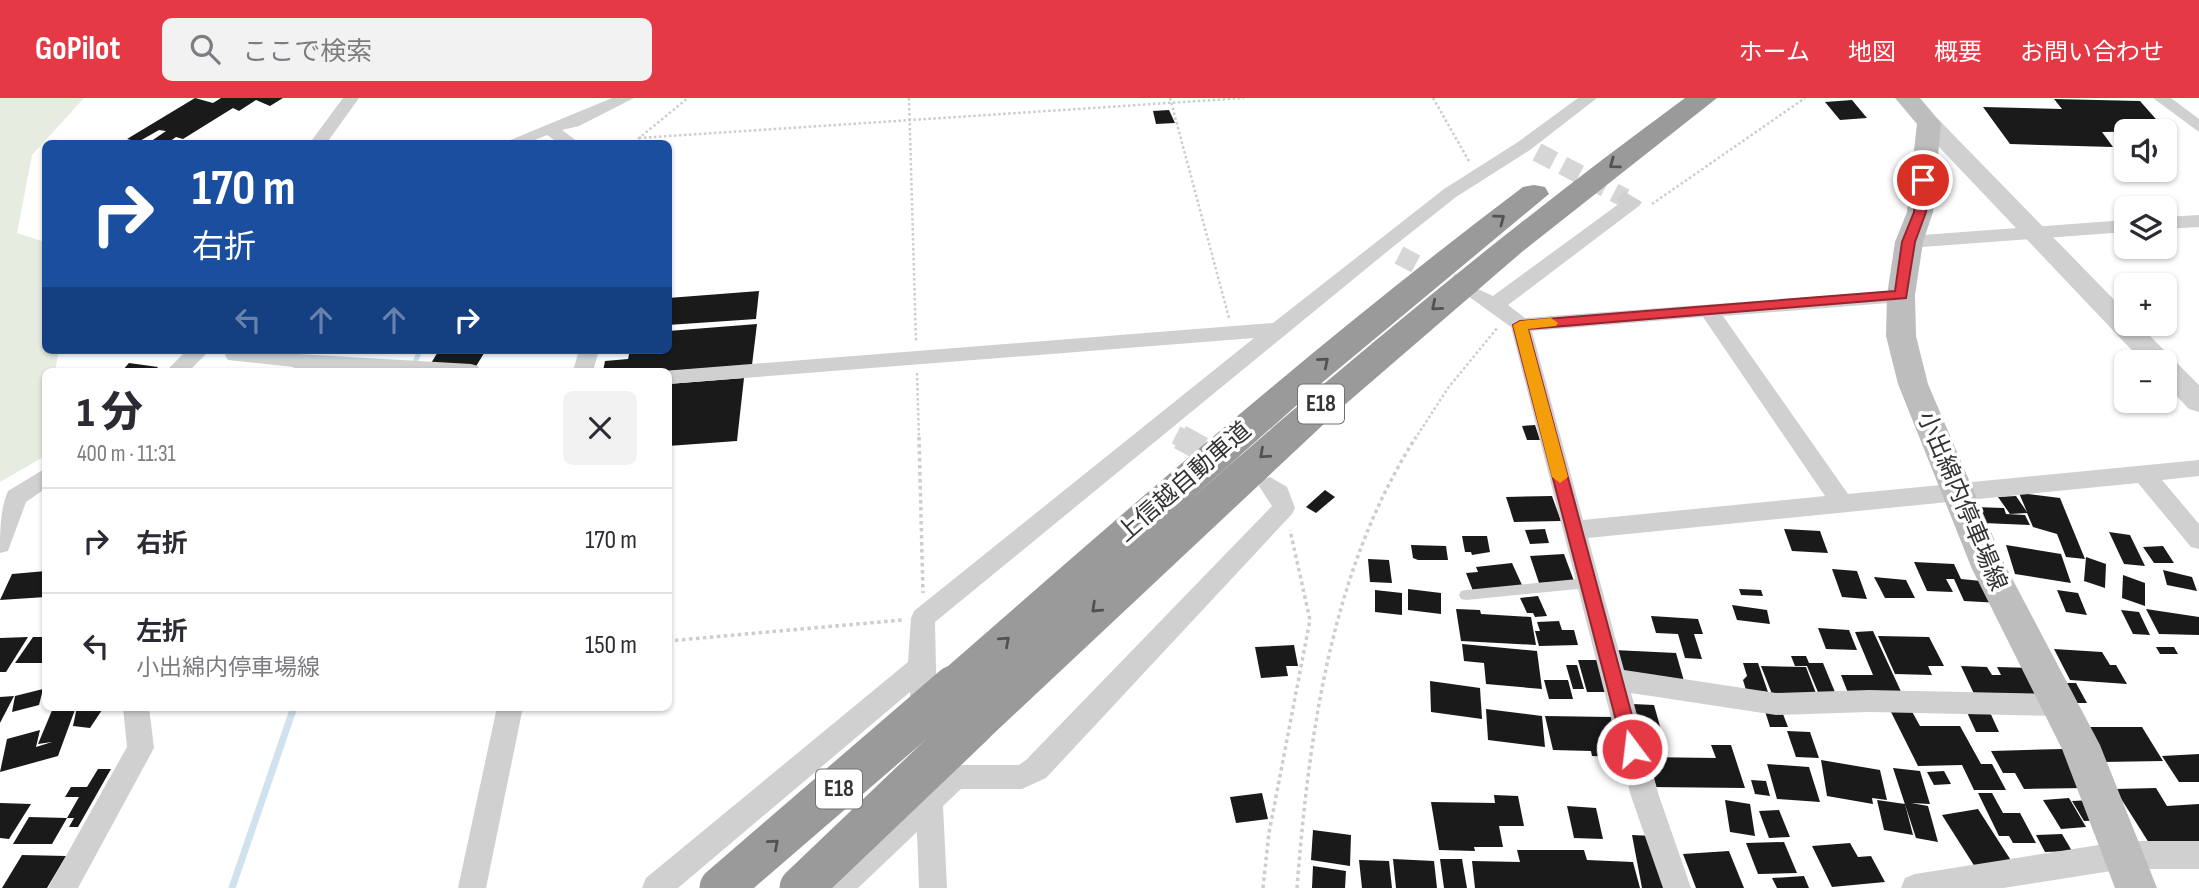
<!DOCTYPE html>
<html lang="ja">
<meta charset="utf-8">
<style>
:root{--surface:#fff;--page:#f2f2f3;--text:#2b2b33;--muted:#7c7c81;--line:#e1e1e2;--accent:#e63946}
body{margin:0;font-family:"Sofia Sans Condensed","Noto Sans JP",sans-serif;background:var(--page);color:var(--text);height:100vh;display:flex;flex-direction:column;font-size:26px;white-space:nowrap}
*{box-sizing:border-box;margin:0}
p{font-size:23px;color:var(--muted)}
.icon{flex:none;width:38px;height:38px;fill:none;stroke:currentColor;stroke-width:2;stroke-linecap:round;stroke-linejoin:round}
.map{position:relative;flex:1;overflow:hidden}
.details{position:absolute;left:42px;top:270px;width:630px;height:343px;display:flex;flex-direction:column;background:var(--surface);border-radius:10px;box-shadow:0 2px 5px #0004}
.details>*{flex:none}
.banner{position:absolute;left:42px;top:42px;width:630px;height:214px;border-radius:10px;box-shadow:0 2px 5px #0004;background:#1a4fa0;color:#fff;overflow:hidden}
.fabs{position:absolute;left:2114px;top:21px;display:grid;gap:14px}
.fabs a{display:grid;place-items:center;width:63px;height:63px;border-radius:10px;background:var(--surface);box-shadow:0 2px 5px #0004;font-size:35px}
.pin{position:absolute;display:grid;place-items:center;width:60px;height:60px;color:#fff;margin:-30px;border:4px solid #fff;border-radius:50%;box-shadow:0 2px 7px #0007}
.me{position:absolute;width:77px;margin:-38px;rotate:345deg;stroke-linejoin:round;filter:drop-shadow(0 0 5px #0008)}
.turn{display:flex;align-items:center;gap:24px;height:147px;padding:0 35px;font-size:32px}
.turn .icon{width:91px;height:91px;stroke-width:2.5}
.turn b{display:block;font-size:49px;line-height:60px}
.lanes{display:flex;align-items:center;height:66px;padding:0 35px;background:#0003;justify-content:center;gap:35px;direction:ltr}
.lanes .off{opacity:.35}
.round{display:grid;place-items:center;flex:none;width:74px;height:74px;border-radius:10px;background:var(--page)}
.head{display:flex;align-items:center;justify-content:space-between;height:119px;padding:0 35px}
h1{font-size:42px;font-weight:800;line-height:52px}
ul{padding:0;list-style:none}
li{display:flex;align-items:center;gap:21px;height:105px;padding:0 35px;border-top:2px solid var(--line)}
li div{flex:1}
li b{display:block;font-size:26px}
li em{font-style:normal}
header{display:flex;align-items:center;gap:42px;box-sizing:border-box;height:98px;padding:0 35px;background:var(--accent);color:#fff}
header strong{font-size:33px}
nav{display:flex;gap:38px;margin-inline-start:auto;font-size:24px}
.search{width:490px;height:63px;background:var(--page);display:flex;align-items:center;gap:18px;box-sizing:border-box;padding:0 24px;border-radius:10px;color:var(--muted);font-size:26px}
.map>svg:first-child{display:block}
.green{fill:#e6ecdf}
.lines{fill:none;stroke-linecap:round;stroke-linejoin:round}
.stream-far1{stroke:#cfe2ee;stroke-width:5}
.stream{stroke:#cfe2ee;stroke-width:7}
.building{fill:#1a1a1a}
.minor-tunnel-far1{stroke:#d6d6d6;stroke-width:19;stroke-dasharray:19 10;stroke-linecap:butt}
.minor-tunnel{stroke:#d6d6d6;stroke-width:25;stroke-dasharray:25 12;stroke-linecap:butt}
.path-far1{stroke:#cdcdcd;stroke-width:2.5;stroke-dasharray:2.5 2.5;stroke-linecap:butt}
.path{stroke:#cdcdcd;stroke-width:3.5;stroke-dasharray:3.5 3.5;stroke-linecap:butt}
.service{fill:#d0d0d0;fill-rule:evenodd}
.minor{fill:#d0d0d0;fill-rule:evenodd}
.tertiary{fill:#d0d0d0;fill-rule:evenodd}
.secondary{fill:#bdbdbd;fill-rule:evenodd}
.motorway{fill:#9a9a9a;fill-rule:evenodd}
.motorway-bridge{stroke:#9a9a9a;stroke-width:43}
.oneway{stroke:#525252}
.route{fill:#e63946;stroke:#96252e;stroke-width:2}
.slow{fill:#f59e0b}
.labels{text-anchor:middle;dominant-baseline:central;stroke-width:7;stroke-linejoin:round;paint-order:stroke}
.shield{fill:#fff;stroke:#707070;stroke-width:2}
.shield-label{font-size:23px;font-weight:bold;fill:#333}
.street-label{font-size:24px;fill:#333;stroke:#fff}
</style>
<header>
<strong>GoPilot</strong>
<div class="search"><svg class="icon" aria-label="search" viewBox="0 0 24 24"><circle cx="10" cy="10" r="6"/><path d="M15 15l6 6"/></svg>ここで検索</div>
<nav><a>ホーム</a><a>地図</a><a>概要</a><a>お問い合わせ</a></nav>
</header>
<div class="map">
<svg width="2199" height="790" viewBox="0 0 2199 790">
<rect width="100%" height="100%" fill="#fff"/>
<polygon class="green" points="0,0 84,0 32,57 17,135 45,144 46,252 59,252 55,273 46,273 45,358 0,384"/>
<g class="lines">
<polyline class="stream-far1" points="414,267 420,252"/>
<polyline class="stream" points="232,790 294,609"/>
</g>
<g class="building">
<polygon points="195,0 213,5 221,0 283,0 270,8 256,2 239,13 233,10 183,41 176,39 166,46 147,46 166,33 159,32 138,44 127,41"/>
<polygon points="2054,1 2140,3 2170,37 2165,36 2165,33 2102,34 2113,49 2010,46 1983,9 2062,11"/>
<polygon points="1852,2 1867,20 1840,22 1825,4"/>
<polygon points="1169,12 1175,25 1156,26 1153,13"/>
<polygon points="759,193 756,221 668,227 668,200"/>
<polygon points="757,226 752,267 669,273 603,273 605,263 628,261 630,252 668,252 668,233"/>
<polygon points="439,252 486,252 475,270 430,267"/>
<polygon points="129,265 158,269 154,273 122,273"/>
<polygon points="744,280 737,343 668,348 668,286"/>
<polygon points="1535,327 1540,342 1527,342 1522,328"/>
<polygon points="1325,392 1335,399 1316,415 1306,409"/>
<polygon points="2019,395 2060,400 2085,461 2066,459 2057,436 2033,429 2027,415 2010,416 1998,399 2016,398 2027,414"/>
<polygon points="1552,398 1561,423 1514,424 1506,399"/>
<polygon points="1974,409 2004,410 2006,416 2025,417 2030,427 1983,425"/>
<polygon points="1545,431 1549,445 1530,446 1525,432"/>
<polygon points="1784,431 1820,433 1828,455 1792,453"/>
<polygon points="2109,434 2130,437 2145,468 2124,466"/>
<polygon points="1462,438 1487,438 1490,454 1472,457 1471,454 1465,454"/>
<polygon points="1411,447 1446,448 1448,462 1418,462 1413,460"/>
<polygon points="2006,447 2061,456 2071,485 2015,476"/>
<polygon points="2163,448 2174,465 2154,465 2143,449"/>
<polygon points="1564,456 1574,483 1539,485 1530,458"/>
<polygon points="2086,459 2106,466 2105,490 2084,483"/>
<polygon points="1368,461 1389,462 1392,485 1370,484"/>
<polygon points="1914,464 1954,466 1961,481 1991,484 2000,505 1964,503 1954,481 1946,481 1953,494 1927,493"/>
<polygon points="1512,465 1522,487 1473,493 1466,475 1478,474 1476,469"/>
<polygon points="1832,471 1857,473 1867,501 1842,499"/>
<polygon points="2163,472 2192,479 2197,493 2167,487"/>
<polygon points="46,473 46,499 0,502 12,476"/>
<polygon points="2123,477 2145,485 2145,508 2122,500"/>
<polygon points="1874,479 1906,482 1915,500 1885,500"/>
<polygon points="1408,491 1441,495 1441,516 1408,512"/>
<polygon points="1739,491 1761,492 1763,498 1741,497"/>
<polygon points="1375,492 1402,495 1402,517 1375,514"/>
<polygon points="2057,492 2078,495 2087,517 2066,514"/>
<polygon points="1538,498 1547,518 1535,519 1533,515 1527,515 1520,500"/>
<polygon points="1732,507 1767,512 1770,526 1737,522"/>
<polygon points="1456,511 1480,512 1481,516 1531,519 1536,547 1461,543"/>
<polygon points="2146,511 2199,519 2199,537 2159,536"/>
<polygon points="2121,512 2139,514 2150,537 2133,536"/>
<polygon points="1651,518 1698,521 1703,536 1694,536 1702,561 1685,560 1678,536 1656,535"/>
<polygon points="1559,523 1562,532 1574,532 1578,547 1539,548 1535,533 1540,533 1537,524"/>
<polygon points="1818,530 1849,532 1857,552 1826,551"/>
<polygon points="1873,533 1904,600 1850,600 1841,577 1873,577 1855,534"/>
<polygon points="1878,538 1929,539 1944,568 1928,568 1932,577 1895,576"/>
<polygon points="28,539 6,574 0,574 0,540"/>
<polygon points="33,539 46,539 46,565 15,565"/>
<polygon points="1462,546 1537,553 1542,591 1486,586 1484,565 1464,563"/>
<polygon points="1294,547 1298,568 1286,568 1288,578 1261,580 1255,549"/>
<polygon points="2156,549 2174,549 2178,556 2160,556"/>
<polygon points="2054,551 2102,554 2110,567 2116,567 2127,586 2070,582"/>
<polygon points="1614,552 1676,555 1684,583 1621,580"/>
<polygon points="1791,558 1806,558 1809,565 1823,565 1837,599 1820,599 1807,568 1795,568"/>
<polygon points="1578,562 1600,562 1610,594 1587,594"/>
<polygon points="1743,565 1758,565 1768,594 1746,592 1743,582 1747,578"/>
<polygon points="1566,567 1577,567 1584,591 1573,591"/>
<polygon points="1761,568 1806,569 1817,598 1772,596"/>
<polygon points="1961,568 1987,569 1992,577 2001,577 1997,569 2033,570 2049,600 1975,598"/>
<polygon points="1544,582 1568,582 1573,601 1549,601"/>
<polygon points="1430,583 1480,590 1482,621 1431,614"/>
<polygon points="2055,585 2076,585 2087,605 2066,605"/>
<polygon points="43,591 39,607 12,614 15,598"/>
<polygon points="14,598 0,625 0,599"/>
<polygon points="1632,606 1654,607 1663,639 1640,638"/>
<polygon points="76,609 58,658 0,674 7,641 40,632 36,649 52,644 38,646 53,610"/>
<polygon points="77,609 104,609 90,630 73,628"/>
<polygon points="1764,610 1781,611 1788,629 1770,629"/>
<polygon points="1889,610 1910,610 1920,628 1960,628 1981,666 1992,666 2006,692 1974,692 1962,667 1918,668"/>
<polygon points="1965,610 1988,610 1999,634 1976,634"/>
<polygon points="1486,611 1542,618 1545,649 1488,642"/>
<polygon points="1545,618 1611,619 1622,659 1592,658 1591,653 1553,652"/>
<polygon points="2080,629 2142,629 2163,663 2101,664"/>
<polygon points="1787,633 1810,634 1819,660 1796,659"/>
<polygon points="1711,647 1731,647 1745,690 1651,689 1642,659 1716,660"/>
<polygon points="2063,651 2085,690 2024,691 2015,675 2003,675 1991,653"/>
<polygon points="2199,656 2199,684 2179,684 2162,658"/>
<polygon points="1821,662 1880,672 1887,702 1872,700 1873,706 1827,698"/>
<polygon points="1767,666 1809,669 1820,704 1777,701"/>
<polygon points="1893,670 1920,673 1930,706 1911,705 1928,708 1938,744 1916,740"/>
<polygon points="98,671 111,671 78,729 69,729 74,720 67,720 52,746 13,746 29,719 67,720 79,699 65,699 71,689 87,689"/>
<polygon points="1944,673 1951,686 1934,687 1927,674"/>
<polygon points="1751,682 1766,683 1770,698 1755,696"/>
<polygon points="2156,690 2167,708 2199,706 2199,744 2149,745 2115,691"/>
<polygon points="1262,695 1268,721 1236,725 1230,699"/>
<polygon points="1978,695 1992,695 2003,715 2020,715 2036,745 2013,745 2009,738 1999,738"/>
<polygon points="1494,697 1518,698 1524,728 1499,728 1503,749 1474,749 1475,753 1439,752 1431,704 1495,705"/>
<polygon points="2069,700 2086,729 2061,731 2043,702"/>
<polygon points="1725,702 1750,706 1755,738 1730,734"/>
<polygon points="1877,702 1905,706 1913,737 1884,732"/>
<polygon points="2093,702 2106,722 2084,723 2072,703"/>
<polygon points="0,705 31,706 9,741 0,740"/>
<polygon points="1567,708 1596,710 1603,741 1574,740"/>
<polygon points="1978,711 2012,764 1975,769 1942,717"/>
<polygon points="1779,712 1790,739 1769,740 1759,713"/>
<polygon points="1313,732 1351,737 1350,768 1311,762"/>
<polygon points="2062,736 2072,753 2045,754 2036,737"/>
<polygon points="1632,737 1653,738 1667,790 1642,790"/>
<polygon points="1784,744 1797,775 1758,776 1746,745"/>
<polygon points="1850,745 1858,759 1871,758 1885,784 1832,789 1812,748"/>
<polygon points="1517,752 1584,752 1587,762 1633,764 1640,790 1475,790 1472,763 1520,764"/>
<polygon points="1729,753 1744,790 1696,790 1683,756"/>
<polygon points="22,757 66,758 47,790 2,790"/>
<polygon points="1393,761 1434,763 1437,790 1396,790"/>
<polygon points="1440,761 1462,761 1467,790 1444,790"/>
<polygon points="1359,762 1389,763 1392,790 1362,790"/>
<polygon points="1313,768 1346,773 1345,790 1312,790"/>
<polygon points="1804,778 1809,790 1777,790 1772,780"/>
</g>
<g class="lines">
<g class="minor-tunnel-far1">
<polyline points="1537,54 1625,100"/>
<polyline points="1399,157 1475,197"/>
<polyline points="1176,337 1184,341"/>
</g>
<polyline class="minor-tunnel" points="1180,339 1258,382"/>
<g class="path-far1">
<polyline points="909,0 916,243"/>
<polyline points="1170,0 1229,220"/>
<polyline points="1433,0 1470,65"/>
<polyline points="639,40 1244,0"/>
<polyline points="637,46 639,40 688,0"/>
<polyline points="1652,106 1805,0"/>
<polyline points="917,275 919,341"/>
<polyline points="1415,341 1448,290 1498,229"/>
</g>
<g class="path">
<polyline points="919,339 923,495"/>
<polyline points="668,543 902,522"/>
<polyline points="1263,790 1269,735 1310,522 1290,432"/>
<path d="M1297,790C1309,636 1331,472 1416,339"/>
</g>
<polygon class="service" points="1588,480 1593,481 1595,485 1593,489 1588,490 1466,502 1461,501 1459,497 1461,493 1466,492"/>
<g class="minor">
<polygon points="343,0 359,0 326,46 309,46"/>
<polygon points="612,0 634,0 579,28 562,32 581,46 560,46 547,37 525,46 501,46"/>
<polygon points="1578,0 1597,0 1530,52 1456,99 1389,152 935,524 937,619 933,627 924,631 915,627 911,619 910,594 678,790 642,790 646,780 908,564 911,520 914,513 1254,240 668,286 668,273 663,273 1273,225 1444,91 1518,44"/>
<polygon points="2153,0 2171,0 2199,21 2199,34"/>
<path d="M1625,94L1642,104L1639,108L1508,207L1525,220L1908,192L1911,197L1908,202L1901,204L1723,218L1848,396L2199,362V378L2162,382L2199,426V451L2191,449L2138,385L1588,440L1624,572L1776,595L1869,592L2059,596L2068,599L2072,607L2068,615L2059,618L1869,614L1776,617L1631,595L1659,698L1691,790H1663L1631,698L1511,229L1468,198L1478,191L1493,198L1620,105L1616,100ZM1703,219L1825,398L1583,422L1532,233Z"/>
<polygon points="2199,117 2199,129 2165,131 2165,119"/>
<polygon points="2126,122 2126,134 1909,150 1900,144 1909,138"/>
<polygon points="187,252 210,252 189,273 166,273"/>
<polygon points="228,252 471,266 478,268 481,273 292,273 294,269 228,262 225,257"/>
<polygon points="579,252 599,252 593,273 573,273"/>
<path d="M46,370V390L26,404L8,453L0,455C0,434 0,412 8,393Z"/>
<polygon points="1270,379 1287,389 1295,410 1292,416 1046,680 1022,691 961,691 943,708 947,790 919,790 917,734 858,790 823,790 827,780 916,698 914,667 918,658 928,655 938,658 942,673 955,667 1019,667 1026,662 1272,408 1259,388 1262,382"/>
<polygon points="123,609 149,609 154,650 78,790 48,790 127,649"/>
<polygon points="497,609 523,609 486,790 458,790"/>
<polygon points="2124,743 2199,743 2199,771 2124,771 2003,790 1901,790 1905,780 1915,776"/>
</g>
<polygon class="tertiary" points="1929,18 1937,20 2126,214 2126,226 2138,226 2199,287 2199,314 2189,311 2165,286 2165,264 2143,264 1921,30 1918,25"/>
<polygon class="secondary" points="1895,0 1920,0 1941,25 1933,114 1923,144 1915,197 1916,238 1928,286 2006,469 2100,647 2157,790 2115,790 2062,651 1972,471 1898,286 1886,238 1887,197 1895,144 1907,114 1917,26"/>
<path class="motorway" d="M1685,0H1717L1523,153L1341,310L989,640L973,646L957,640L951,626L957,612L967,603L954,608L939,602L932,589L939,576C1130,409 1320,242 1523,89L1534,87L1545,89L1549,96L1324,283L1165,424C1332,275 1504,133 1685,0Z"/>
<g class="motorway-bridge">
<polyline points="721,790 954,589"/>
<polyline points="801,790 973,626"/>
</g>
</g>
<defs><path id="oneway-chevron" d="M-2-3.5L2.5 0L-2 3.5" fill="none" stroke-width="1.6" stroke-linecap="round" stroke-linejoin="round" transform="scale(1.75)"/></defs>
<g class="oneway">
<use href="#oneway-chevron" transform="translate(1614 66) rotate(144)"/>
<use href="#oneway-chevron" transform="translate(1500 121) rotate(-37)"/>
<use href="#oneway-chevron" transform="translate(1436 208) rotate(140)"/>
<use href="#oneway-chevron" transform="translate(1324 264) rotate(-40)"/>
<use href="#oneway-chevron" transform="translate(1264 356) rotate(138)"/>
<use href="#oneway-chevron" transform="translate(1096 510) rotate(137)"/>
<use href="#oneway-chevron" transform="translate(1005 543) rotate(-42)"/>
<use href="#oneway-chevron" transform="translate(774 746) rotate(-41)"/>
</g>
<polygon class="route" points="1923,78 1929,82 1926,114 1915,144 1906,200 1528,231 1641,651 1639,657 1632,660 1625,657 1513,227 1520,223 1895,193 1902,144 1914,114 1917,82"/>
<polygon class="slow" points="1551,220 1558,225 1556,228 1528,231 1568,379 1560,385 1552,379 1513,227 1520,223"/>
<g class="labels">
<g class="shield">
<rect x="1298" y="286.5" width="46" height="39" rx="5"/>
<rect x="816" y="671.5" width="46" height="39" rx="5"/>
</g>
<g class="shield-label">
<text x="1321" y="306">E18</text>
<text x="839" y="691">E18</text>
</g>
<g class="street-label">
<text transform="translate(1184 384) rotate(-41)">上信越自動車道</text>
<text transform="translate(1962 403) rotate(67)">小出綿内停車場線</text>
</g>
</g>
</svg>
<div class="fabs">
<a><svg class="icon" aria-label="sound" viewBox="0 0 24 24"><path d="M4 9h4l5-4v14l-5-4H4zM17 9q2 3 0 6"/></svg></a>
<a><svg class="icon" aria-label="layers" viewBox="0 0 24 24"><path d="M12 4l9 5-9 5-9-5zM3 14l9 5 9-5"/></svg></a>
<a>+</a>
<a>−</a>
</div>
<div class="pin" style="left:1923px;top:82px;background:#d93025"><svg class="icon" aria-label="arrive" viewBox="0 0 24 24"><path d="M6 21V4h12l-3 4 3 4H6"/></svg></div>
<svg class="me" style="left:1632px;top:651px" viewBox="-20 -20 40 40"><circle r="17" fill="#e63946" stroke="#fff" stroke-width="3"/><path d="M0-11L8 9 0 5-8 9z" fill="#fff"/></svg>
<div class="banner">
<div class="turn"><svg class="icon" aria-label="right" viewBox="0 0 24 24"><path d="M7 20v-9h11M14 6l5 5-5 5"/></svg><div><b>170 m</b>右折</div></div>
<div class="lanes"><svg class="icon off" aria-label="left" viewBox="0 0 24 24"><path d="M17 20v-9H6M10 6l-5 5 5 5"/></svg><svg class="icon off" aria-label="ahead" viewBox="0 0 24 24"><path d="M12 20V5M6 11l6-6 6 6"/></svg><svg class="icon off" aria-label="ahead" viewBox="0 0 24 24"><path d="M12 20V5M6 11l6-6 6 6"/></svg><svg class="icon" aria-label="right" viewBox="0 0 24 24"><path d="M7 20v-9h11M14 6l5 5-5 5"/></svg></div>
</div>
<section class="details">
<div class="head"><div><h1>1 分</h1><p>400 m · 11:31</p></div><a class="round"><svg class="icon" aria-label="close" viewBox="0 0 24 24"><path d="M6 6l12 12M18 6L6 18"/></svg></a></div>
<ul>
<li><svg class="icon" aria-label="right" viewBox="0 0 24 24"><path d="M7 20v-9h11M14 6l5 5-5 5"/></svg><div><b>右折</b></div><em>170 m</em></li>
<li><svg class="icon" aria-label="left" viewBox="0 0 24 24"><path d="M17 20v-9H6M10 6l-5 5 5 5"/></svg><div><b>左折</b><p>小出綿内停車場線</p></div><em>150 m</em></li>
</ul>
</section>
</div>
